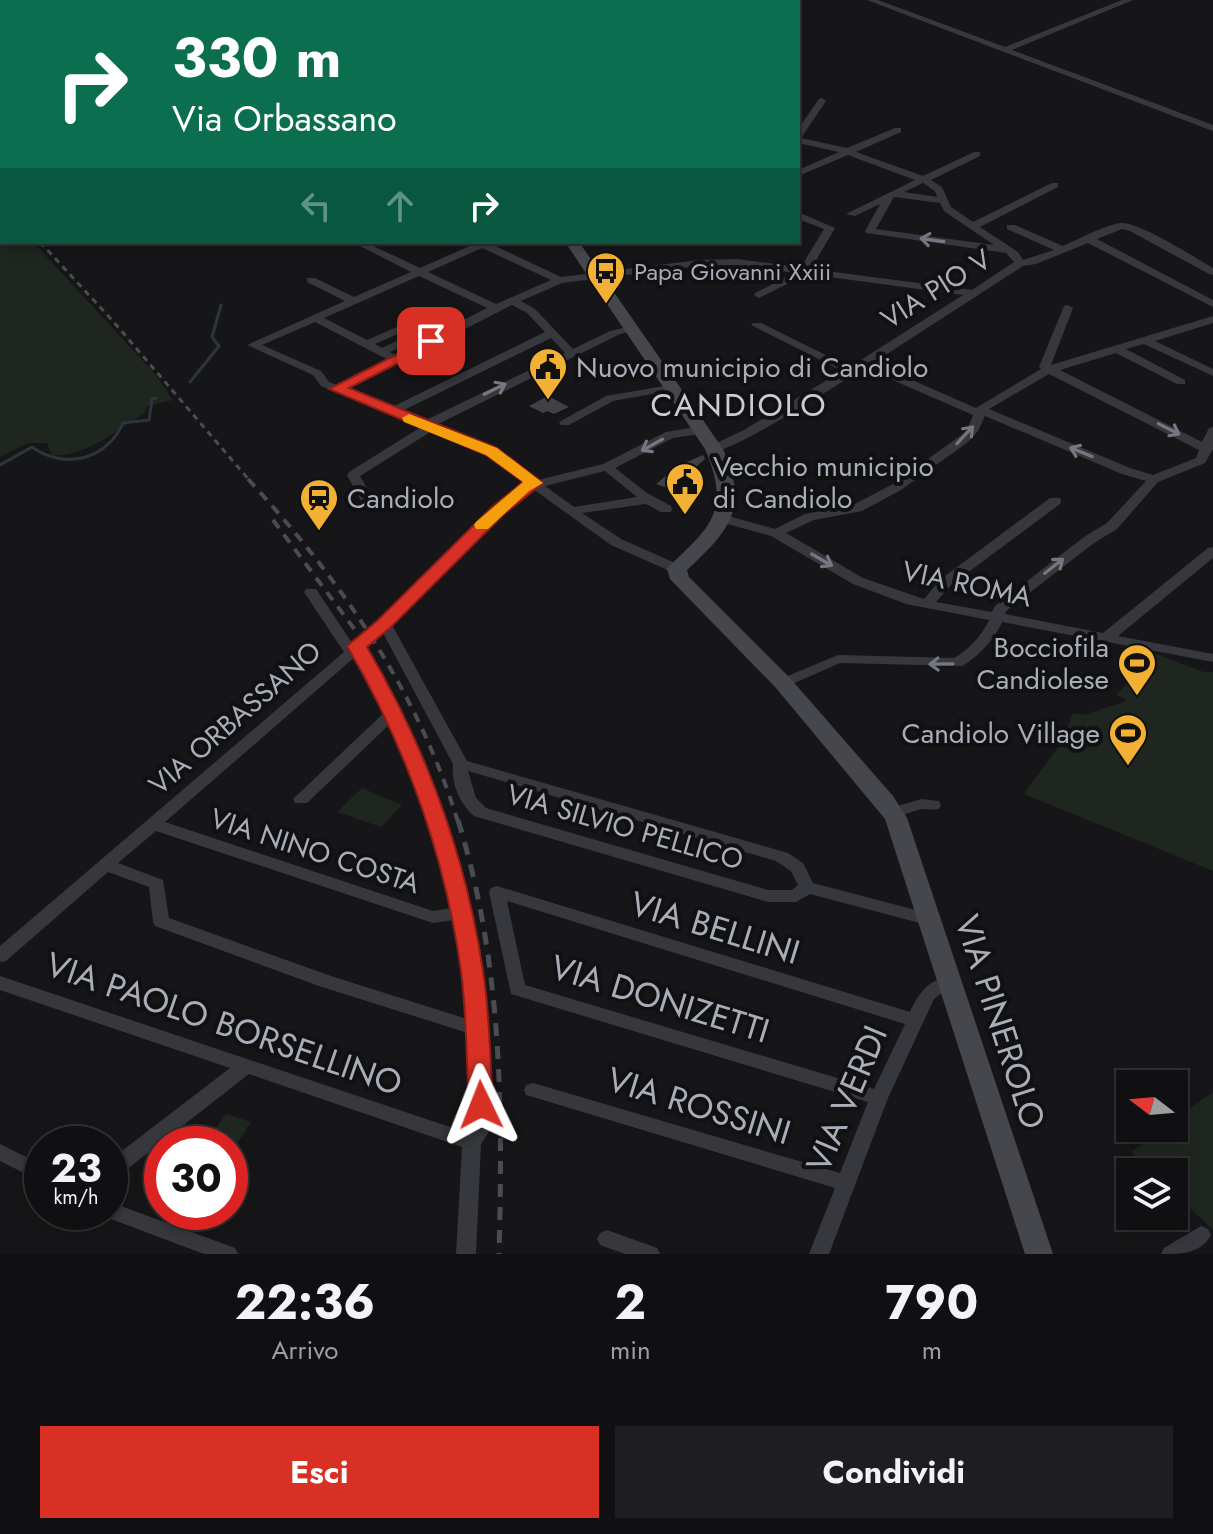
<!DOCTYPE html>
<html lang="it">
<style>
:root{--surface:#101012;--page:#1e1e20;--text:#f1f3f6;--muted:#9c9d9f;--line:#303032;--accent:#d93025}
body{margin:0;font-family:Jost,sans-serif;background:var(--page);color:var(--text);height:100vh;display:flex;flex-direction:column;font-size:30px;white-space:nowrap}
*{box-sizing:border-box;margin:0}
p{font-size:26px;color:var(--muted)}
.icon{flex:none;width:44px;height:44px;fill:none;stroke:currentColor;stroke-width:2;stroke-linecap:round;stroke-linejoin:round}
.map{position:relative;height:1254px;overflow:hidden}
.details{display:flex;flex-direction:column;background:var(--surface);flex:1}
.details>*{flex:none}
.guide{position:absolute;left:0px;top:0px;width:800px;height:244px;box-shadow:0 4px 12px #0003,0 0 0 2px var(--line);background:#0b6e4f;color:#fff;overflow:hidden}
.needle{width:52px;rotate:286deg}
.controls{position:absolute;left:1116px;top:1070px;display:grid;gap:16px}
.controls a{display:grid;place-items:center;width:72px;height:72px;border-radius:0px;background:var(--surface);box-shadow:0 4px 12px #0003,0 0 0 2px var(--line);font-size:40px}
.speed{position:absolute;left:24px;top:1126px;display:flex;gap:16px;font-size:40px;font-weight:700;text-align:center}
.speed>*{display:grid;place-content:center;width:104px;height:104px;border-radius:50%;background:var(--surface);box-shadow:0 4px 12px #0003,0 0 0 2px var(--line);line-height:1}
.speed small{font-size:20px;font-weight:400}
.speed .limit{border:12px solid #d22;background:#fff;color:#111}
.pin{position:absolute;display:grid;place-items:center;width:68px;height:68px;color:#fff;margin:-34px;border-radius:16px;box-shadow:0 4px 12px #0006}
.me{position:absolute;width:88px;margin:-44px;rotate:358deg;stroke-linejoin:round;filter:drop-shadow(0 0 6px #0008)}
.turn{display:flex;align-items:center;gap:28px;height:168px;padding:0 40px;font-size:36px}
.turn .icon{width:104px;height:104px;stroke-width:2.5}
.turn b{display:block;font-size:56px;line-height:68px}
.lanes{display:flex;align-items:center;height:76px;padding:0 40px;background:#0003;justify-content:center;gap:40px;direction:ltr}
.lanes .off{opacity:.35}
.eta{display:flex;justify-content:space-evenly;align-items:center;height:136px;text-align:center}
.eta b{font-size:48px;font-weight:700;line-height:56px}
.primary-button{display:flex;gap:16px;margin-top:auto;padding:16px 40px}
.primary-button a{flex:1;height:92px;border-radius:0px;background:var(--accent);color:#fff;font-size:32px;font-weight:700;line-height:92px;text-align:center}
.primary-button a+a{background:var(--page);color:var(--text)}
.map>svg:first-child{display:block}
.green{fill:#1e261f}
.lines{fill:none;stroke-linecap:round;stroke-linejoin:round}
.stream{stroke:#2c353c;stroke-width:3}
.building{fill:#404145}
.street{fill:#37383d;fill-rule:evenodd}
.secondary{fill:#45474d;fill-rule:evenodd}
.rail-far2{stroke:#4a4c52;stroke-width:3;stroke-dasharray:6 5;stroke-linecap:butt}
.rail-far1{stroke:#4a4c52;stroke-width:4;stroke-dasharray:10 8;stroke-linecap:butt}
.rail{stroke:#4a4c52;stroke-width:5;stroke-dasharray:13 10;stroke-linecap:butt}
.oneway{stroke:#757881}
.route{fill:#d93025;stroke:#8d1f18;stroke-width:2}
.slow{fill:#f59e0b}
.labels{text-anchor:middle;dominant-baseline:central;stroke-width:8;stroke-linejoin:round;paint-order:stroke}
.far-poi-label{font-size:24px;fill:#a8adb8;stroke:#111113;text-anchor:start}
.street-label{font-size:28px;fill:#a8adb8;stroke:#111113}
.poi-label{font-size:28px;fill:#a8adb8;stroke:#111113;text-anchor:start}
.quarter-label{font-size:32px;letter-spacing:2px;fill:#c9ccd4;stroke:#111113}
.near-street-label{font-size:34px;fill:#a8adb8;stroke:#111113}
</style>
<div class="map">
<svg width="1213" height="1254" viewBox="0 0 1213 1254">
<rect width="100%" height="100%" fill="#161618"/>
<g class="green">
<path d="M0,206L2,242H33L155,374L173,400L147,406L144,414C118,429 83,459 52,455L47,443H28L0,457Z"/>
<polygon points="1156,654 1204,672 1213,672 1213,871 1024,794 1063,740 1073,713 1083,715 1124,702 1126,699 1116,695"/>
<polygon points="362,788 402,805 381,827 337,812"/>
<polygon points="1213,1092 1213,1230 1174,1193 1174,1172 1153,1172 1131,1152 1163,1128 1174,1128 1174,1119"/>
<polygon points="226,1114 251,1122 230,1155 230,1144 205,1144"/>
</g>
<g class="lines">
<g class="stream">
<polyline points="666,2 672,0"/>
<polyline points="190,382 219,346 212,337 221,305"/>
<path d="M0,465L32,447C64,470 107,460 123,423L149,420L152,399L156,398"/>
</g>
</g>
<g class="building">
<polygon points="548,396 569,407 554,414 547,411 543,413 529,406"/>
<polygon points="703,455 705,459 688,474 692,475 673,490 656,484 678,466"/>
</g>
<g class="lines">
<g class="street">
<polygon points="867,0 878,0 1005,47 1122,0 1133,0 1012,50 1213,125 1213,131"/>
<path d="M822,98L826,101L801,138L847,148L895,128H901V132L856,152L923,176L974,152H980V156L931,180L942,187L951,207L973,222L1052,183H1058V187L980,227L1018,252L1023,260L1054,250L1007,229V225H1015L1063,246C1077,240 1107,224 1121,223C1140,222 1194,257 1213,268V275L1209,274L1130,231L1122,229L1097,239L1213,300V307L1088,243L1036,264L1023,266L873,363L976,408L1041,369L1039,367L1064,306L1068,305L1073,308L1051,365L1213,316V323L1155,341L1213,369V376L1144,344L1126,349L1185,380V384H1177L1116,353L1060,370L1202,442L1209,428L1213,427V449L1205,463L1158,482L1117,529L1094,543L1006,611L1005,614L1103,633L1208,548L1213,547V558L1118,636L1213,654V662L1002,622C995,639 978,657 962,666L840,663L788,686H778L776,683L778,680L838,655L954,658C968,651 983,634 989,620L906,604L853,584L771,536L720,522L719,519L725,515L775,529L805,514L853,505L893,484L960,436L967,430L973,415L865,368C839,383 732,454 710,452L708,449L710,446L744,430L842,371L751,325L753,323H761L850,367L963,295L807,274L759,298L754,295L755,293L795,273L737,265L699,266L562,283L521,301L535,309L573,349L610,331L631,326L637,329L618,335L436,425L495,448L538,480L603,464L666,432L700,426L706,430L700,434L673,438L615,468L647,493L671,506L672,509L671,512H661L646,504L582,513L621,539L682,566L684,569L682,572H672L611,545L533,489L528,490L392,625L467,761L788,853L803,863L813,883L931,914L937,916L939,920L937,924L931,926L810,894L796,902H768L474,816C459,803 451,783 453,764L383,633L365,648L397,701L424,758L446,817L470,913L487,1029L491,1129L481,1144L476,1254H456L462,1147L249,1074L117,1177L110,1179V1160L230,1068L0,990V976L468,1133L472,1127L468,1033L319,986L155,926L153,922L149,887L108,872L6,961L0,962V946L344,652L304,592L306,589H316L352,643L355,642L380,621L520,484L525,483L487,454L432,431L360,476L375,503L369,507L364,506L347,475L349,472L421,427L321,386L313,375L247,345L345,301L307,282V278H315L354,297L411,272L352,242H365L420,268L474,244L473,242H492L491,244L561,277L699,260L737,259L801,267L824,229L798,219V212L835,228L811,269L972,290L1014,262L1006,253L866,233L865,231L880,204L855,216L846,214L915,180L848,155L798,176V170L839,152L798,143V129L819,99ZM923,183L935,191L937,197L904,192ZM894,197L940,203L944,211L994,245L876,229ZM482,248L551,280L496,304L428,272ZM419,276L487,308L395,355L390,352L411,342V338H403L382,348L375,344L437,317V313H429L367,340L324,318ZM512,305L527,313L545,332L392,407L347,389ZM315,322L377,354L387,359L337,385L329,382L321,371L262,345ZM551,338L565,353L426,420L402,411ZM1049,374L1199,450L1196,458L1153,475L1130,468L989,409ZM985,416L1122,474L1146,481L1107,523L1084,537L995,606L992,612L936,602L951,585L1060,504L1061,501L1060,498H1050L941,579L924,599L863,578L786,533L814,520L862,511L901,490L968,442L978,431ZM605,471L637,497L574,507L545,486ZM356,656L387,710L293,799L295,803H307L392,722C420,782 439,844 451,908L433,911L165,822ZM468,771L776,861L791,871L798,885L792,890H768L486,808L476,798ZM156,831L427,921L433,923L454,920L467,1019L331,976L169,918L163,880L118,863Z"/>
<polygon points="670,385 676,388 674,390 613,401 569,425 561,425 559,422 606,396"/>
<path d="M922,799L939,801L941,805L939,809C934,810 929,809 924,809C911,810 900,819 887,817L885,813L887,809Z"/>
<path d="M497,886L910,1012C919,992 933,973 957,979L960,984L957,989L942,993L934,999L888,1098L829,1254H809L835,1188L533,1097L526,1095L524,1090L526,1085L533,1083L840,1173L868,1102L511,994L489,892L491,888ZM507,901L905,1024L874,1089L525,985Z"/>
<polygon points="0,1144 42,1165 42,1182 0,1161"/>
<polygon points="110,1202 235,1248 238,1254 204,1254 103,1216 101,1212 110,1212"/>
<path d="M1201,1226L1208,1229L1211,1235C1201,1254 1180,1254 1161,1254L1164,1248Z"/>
<polygon points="607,1230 657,1248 660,1254 625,1254 600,1245 597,1239 600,1233"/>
</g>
<g class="secondary">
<polygon points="249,0 262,0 264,2 251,2"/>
<path d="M565,242H579L723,449C749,508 731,529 687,570L689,577L790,678L893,796L907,818L1053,1254H1025L885,819L776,688L670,579L667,569L670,565C714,525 730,508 705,449Z"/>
</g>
<g class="rail-far2">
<polyline points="0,200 2,203"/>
<polyline points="40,242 112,320 250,481"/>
</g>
<g class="rail-far1">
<path d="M248,479C340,579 418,691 458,822"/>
<polyline points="273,520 364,642"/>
</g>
<path class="rail" d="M458,820C502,962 503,1107 499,1254"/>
</g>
<defs><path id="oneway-shaft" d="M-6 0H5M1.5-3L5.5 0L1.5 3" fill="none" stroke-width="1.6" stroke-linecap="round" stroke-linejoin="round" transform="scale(2)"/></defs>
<g class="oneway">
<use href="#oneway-shaft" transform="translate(932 240) rotate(-172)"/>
<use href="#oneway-shaft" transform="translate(495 389) rotate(-26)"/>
<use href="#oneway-shaft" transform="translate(1169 429) rotate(27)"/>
<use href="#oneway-shaft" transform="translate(965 435) rotate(-47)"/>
<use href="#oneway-shaft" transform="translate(652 445) rotate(151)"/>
<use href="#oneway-shaft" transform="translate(1081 452) rotate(-158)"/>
<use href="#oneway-shaft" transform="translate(822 560) rotate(30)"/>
<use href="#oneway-shaft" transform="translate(1054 566) rotate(-38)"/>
<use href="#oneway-shaft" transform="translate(941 664) rotate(179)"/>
</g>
<path class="route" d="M431,337L438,341L436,344L349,388L497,448L543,483L503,515L391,627L367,647C426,748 466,856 483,971C490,1015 490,1061 493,1105L490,1112L481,1115L473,1112L469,1105C466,1061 467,1015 461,971C445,855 406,747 347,646L378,620L491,508L523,482L486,455L329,389Z"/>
<polygon class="slow" points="409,414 497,448 543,483 529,491 488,529 476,529 474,525 476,522 523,482 486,455 404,422 402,418"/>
<defs>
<g id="bus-pin" transform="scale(2)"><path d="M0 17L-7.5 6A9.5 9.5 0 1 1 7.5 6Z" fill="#f2b134" stroke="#111113"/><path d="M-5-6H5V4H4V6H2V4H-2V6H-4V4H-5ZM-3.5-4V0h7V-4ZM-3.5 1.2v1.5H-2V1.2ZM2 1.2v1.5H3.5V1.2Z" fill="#111"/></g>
<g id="civic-pin" transform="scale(2)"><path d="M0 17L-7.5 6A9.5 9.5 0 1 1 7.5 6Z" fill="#f2b134" stroke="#111113"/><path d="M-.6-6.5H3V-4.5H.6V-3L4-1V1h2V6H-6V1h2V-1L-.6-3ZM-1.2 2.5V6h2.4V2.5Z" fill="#111"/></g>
<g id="station-pin" transform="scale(2)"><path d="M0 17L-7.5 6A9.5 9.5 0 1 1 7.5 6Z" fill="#f2b134" stroke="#111113"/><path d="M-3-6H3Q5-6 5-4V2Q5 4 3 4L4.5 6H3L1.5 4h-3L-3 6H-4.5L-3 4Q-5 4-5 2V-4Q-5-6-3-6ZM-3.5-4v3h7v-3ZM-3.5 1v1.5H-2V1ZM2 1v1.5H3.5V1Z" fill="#111"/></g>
<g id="stadium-pin" transform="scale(2)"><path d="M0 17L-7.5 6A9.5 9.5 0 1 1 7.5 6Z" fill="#f2b134" stroke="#111113"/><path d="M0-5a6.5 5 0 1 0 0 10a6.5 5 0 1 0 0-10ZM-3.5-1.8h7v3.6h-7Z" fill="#111"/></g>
</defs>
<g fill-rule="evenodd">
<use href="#bus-pin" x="606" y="271"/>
<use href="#civic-pin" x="548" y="367"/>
<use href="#civic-pin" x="685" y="482"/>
<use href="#station-pin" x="319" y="498"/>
<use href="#stadium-pin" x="1137" y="663"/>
<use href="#stadium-pin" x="1128" y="733"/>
</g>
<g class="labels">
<g class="far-poi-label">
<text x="634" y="271">Papa Giovanni Xxiii</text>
</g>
<g class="street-label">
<text transform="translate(936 289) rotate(-32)">VIA PIO V</text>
<text transform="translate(967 584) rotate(12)">VIA ROMA</text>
<text transform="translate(235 718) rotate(-41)">VIA ORBASSANO</text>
<text transform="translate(625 827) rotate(16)">VIA SILVIO PELLICO</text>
<text transform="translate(315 851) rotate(18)">VIA NINO COSTA</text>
</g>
<g class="poi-label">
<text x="576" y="367">Nuovo municipio di Candiolo</text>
<text x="713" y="466">Vecchio municipio<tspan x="713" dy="32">di Candiolo</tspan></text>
<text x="347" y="498">Candiolo</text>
<text x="1109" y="647" text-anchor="end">Bocciofila<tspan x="1109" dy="32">Candiolese</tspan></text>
<text x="1100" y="733" text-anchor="end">Candiolo Village</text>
</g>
<g class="quarter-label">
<text x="739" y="405">CANDIOLO</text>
</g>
<g class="near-street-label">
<text transform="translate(715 928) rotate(17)">VIA BELLINI</text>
<text transform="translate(660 999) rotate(17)">VIA DONIZETTI</text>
<text transform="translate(1000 1022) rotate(72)">VIA PINEROLO</text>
<text transform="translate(224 1024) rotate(19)">VIA PAOLO BORSELLINO</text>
<text transform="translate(847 1099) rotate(-67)">VIA VERDI</text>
<text transform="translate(699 1106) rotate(17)">VIA ROSSINI</text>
</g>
</g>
</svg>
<div class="controls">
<a><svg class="needle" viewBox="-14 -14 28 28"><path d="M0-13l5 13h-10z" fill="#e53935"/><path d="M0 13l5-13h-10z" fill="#9c9d9f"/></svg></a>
<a><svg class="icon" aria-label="layers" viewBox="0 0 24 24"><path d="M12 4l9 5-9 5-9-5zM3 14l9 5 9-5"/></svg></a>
</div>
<div class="speed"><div>23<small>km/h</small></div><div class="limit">30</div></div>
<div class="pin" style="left:431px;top:341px;background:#d93025"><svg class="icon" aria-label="arrive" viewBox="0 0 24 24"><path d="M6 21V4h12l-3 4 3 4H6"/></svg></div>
<svg class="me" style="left:481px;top:1105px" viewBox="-20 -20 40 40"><path d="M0-17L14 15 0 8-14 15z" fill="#d93025" stroke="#fff" stroke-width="4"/></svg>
<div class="guide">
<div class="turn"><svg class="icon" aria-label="right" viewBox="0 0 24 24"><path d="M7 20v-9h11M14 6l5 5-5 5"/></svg><div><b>330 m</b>Via Orbassano</div></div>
<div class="lanes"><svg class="icon off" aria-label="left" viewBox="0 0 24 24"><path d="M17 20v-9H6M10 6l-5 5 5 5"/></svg><svg class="icon off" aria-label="ahead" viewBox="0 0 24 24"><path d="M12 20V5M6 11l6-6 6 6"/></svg><svg class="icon" aria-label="right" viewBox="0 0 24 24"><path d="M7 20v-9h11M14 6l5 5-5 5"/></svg></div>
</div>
</div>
<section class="details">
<div class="eta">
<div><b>22:36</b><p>Arrivo</p></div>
<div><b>2</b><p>min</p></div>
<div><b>790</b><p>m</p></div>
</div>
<div class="primary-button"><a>Esci</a><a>Condividi</a></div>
</section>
